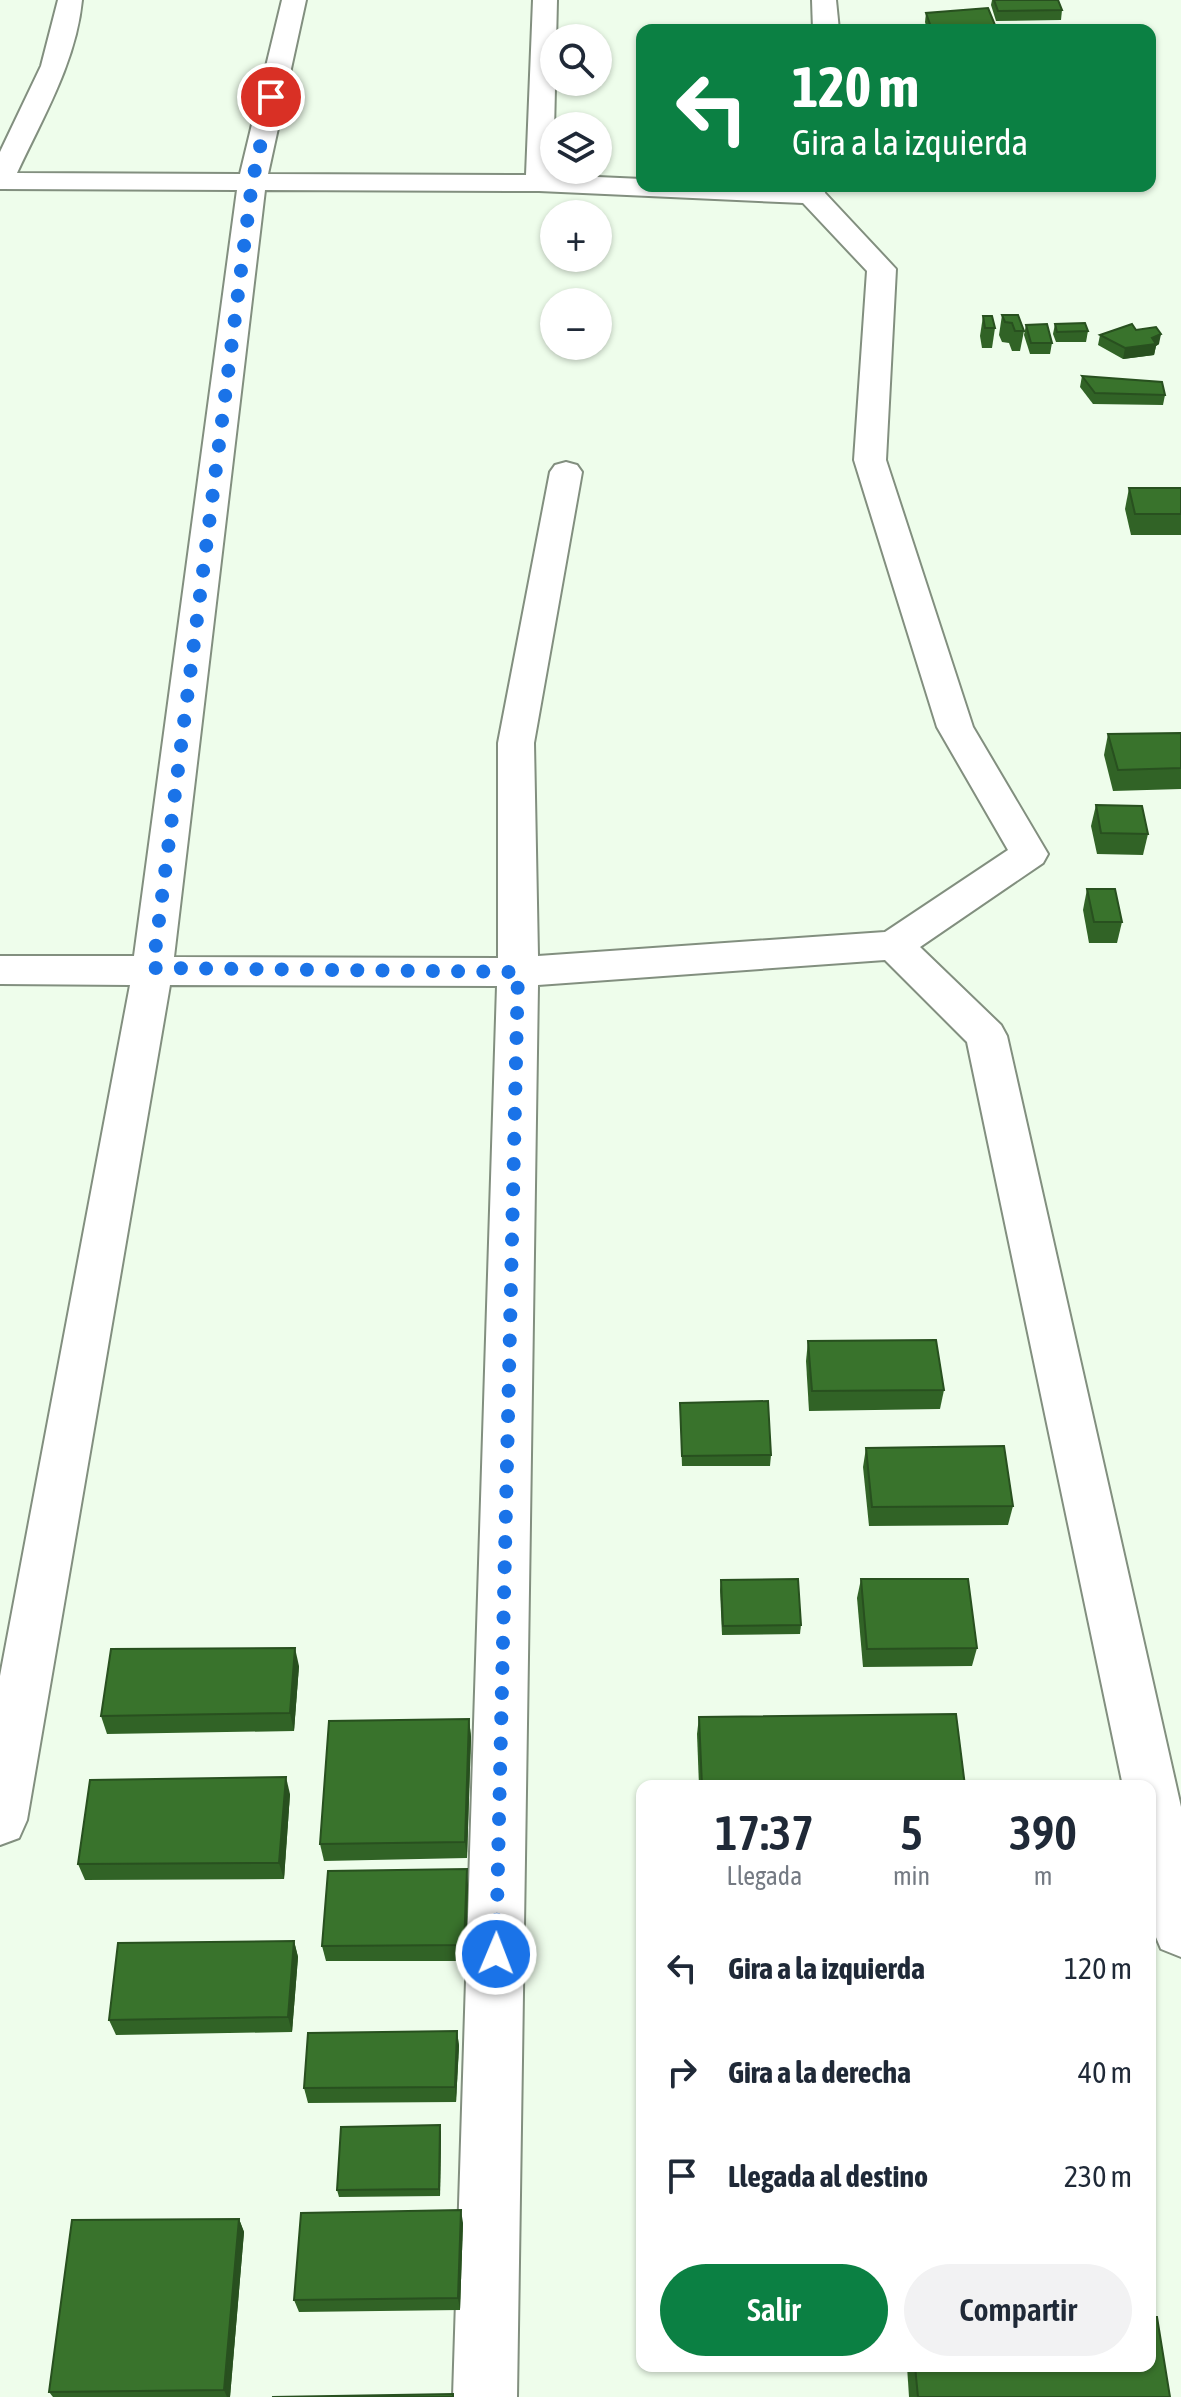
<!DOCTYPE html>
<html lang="es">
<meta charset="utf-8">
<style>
:root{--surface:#fff;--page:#f2f2f3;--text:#1f2937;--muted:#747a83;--accent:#0b8043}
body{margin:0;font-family:"Asap Condensed",sans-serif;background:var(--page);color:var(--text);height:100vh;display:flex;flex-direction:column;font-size:30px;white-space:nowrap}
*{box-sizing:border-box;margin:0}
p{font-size:26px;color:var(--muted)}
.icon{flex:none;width:44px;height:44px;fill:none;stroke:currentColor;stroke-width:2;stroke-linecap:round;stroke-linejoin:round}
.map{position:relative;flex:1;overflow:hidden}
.side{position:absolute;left:636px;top:1780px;width:520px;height:592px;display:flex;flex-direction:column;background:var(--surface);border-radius:16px;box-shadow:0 2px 6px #0004}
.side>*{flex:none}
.top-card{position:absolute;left:636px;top:24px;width:520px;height:168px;border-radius:16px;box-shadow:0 2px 6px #0004;background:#0b8043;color:#fff;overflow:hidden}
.tools{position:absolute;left:540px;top:24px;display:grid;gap:16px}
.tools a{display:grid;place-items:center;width:72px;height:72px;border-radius:50%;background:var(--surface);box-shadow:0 2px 6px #0004;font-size:40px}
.pin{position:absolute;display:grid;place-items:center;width:68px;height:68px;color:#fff;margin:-34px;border:4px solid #fff;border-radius:50%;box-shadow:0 2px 8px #0007}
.me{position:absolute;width:88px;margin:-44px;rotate:1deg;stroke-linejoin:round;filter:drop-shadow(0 0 6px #0008)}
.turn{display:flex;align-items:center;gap:28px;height:168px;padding:0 24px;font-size:36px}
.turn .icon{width:104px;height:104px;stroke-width:2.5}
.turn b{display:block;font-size:56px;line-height:68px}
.eta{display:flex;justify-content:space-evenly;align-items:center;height:136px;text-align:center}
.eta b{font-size:48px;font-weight:600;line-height:56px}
.button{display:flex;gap:16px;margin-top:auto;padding:16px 24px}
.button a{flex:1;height:92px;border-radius:48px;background:var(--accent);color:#fff;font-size:32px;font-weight:600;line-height:92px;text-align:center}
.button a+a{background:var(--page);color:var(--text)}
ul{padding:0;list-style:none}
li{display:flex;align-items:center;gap:24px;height:104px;padding:0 24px}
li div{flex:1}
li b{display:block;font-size:30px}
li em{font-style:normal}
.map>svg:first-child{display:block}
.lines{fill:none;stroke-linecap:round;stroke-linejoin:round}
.minor-casing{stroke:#828f7f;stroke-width:4}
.minor{fill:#fff;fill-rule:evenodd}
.wall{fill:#316326}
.shaded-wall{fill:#28501f}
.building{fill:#39732c;stroke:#28501f;stroke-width:2}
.route{stroke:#1a73e8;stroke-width:14;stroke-dasharray:0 25.2}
</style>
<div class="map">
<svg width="1181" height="2397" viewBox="0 0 1181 2397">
<rect width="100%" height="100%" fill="#eefdeb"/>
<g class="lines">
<g class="minor-casing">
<g id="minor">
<path d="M58,0H82C76,62 43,117 17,173L240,174L282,0H306L268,174L526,175L533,0H557L553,175L642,179V186H824L825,193L896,269L886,460L973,727L1048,854L1043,863L920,947L1001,1025L1007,1036L1181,1807V1957L1161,1949L1153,1930L1150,1786H1123L967,1042L885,960L538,985L517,2397H453L497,986L170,985L27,1820L19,1838L0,1845V1676L130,985L0,984V956H134L237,190L0,189V152L41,66ZM265,190L539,191L803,203L867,271L854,460L937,727L1008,850L885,932L538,956L534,743L582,472L577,465L566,462L555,465L550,472L498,743V958L174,957Z"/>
<polygon points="812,0 836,0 839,30 813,30"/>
</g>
</g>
<use href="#minor" class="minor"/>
</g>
<g class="wall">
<polygon points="992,0 1058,0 1062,10 1061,20 996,21 991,5"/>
<polygon points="926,13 995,25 994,30 927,30 925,22"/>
<polygon points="1002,315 1024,331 1020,351 1012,351 1009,343 1002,342 999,335"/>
<polygon points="983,316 995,328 992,348 982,348 980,336"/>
<polygon points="1055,324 1088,331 1086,342 1056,342 1053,334"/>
<polygon points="1026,325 1052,343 1050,354 1030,354 1024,335"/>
<polygon points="1136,330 1159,344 1156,346 1154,355 1123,359 1098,345 1100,335"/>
<polygon points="1082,376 1165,395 1163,405 1093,404 1080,387"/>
<polygon points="1129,488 1181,488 1181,535 1131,535 1125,509"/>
<polygon points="1181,733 1181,789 1113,791 1104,755 1108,734"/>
<polygon points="1096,805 1148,834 1143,855 1097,854 1091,826"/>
<polygon points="1087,889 1122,922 1117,943 1089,943 1083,910"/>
<polygon points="808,1341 944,1390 940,1409 809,1411 806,1361"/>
<polygon points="680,1403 771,1455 770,1466 682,1466"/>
<polygon points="866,1448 1013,1506 1008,1525 869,1526 863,1467"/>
<polygon points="861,1579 977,1648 972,1666 863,1667 857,1598"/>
<polygon points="721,1580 801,1625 800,1634 722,1635 720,1590"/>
<polygon points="299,1666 294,1731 107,1734 101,1716"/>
<polygon points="699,1717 965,1786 699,1786 697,1734"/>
<polygon points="469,1719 471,1737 467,1858 324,1861 320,1844"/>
<polygon points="290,1794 284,1879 85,1880 78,1864"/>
<polygon points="468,1885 466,1961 326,1961 322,1946"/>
<polygon points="294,1941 298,1957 292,2032 116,2035 109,2020"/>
<polygon points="457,2031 459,2046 456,2102 308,2103 304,2088"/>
<polygon points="441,2132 440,2196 339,2197 337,2190"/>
<polygon points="239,2219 244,2232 230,2397 53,2397 49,2392"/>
<polygon points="463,2223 460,2310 299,2312 294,2300"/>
<polygon points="907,2366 1150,2366 1170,2397 909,2397"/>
</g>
<g class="shaded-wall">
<polygon points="1161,334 1159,344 1156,346 1154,355 1123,359 1125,348"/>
<polygon points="295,1648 299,1666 294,1731 290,1713"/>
<polygon points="469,1719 471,1737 467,1858 465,1842"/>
<polygon points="286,1777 290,1794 284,1879 279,1863"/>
<polygon points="467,1869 468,1885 466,1961 464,1945"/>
<polygon points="294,1941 298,1957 292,2032 288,2017"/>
<polygon points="457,2031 459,2046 456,2102 455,2087"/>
<polygon points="440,2125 441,2132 440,2196 439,2189"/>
<polygon points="461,2210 463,2223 460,2310 458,2298"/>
<polygon points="239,2219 244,2232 230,2397 227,2397 224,2390"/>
</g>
<g class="building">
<polygon points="994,0 1058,0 1062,10 998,11"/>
<polygon points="988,8 995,25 931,27 926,13"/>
<polygon points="1002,315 1018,315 1024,331 1015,331 1012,323 1005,322"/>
<polygon points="983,316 992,316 995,328 985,328"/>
<polygon points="1085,323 1088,331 1057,332 1055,324"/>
<polygon points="1047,324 1052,343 1031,343 1026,325"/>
<polygon points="1132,324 1136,330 1156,327 1161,334 1152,338 1156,344 1125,348 1100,335"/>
<polygon points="1082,376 1162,382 1165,395 1095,393"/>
<polygon points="1129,488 1181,488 1181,514 1135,514"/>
<polygon points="1181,733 1181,768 1118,770 1108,734"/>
<polygon points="1096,805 1142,806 1148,834 1101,833"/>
<polygon points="1087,889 1115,889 1122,922 1094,922"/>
<polygon points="936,1340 944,1390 812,1391 808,1341"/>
<polygon points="768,1401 771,1455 682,1456 680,1403"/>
<polygon points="1004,1446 1013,1506 872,1507 866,1448"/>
<polygon points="798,1579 801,1625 723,1626 721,1580"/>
<polygon points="861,1579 968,1579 977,1648 867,1649"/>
<polygon points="295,1648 290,1713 101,1716 111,1649"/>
<polygon points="956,1714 965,1786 702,1786 699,1717"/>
<polygon points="469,1719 465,1842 320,1844 329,1721"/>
<polygon points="286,1777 279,1863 78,1864 90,1780"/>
<polygon points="467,1869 464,1945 322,1946 328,1871"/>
<polygon points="294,1941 288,2017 109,2020 118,1943"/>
<polygon points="457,2031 455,2087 304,2088 308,2033"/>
<polygon points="440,2125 439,2189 337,2190 341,2127"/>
<polygon points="461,2210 458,2298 294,2300 301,2213"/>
<polygon points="239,2219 224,2390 49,2392 72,2220"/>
<polygon points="1150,2317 1157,2317 1170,2397 918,2397 915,2366 1150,2366"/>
<polygon points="453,2394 453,2397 272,2397"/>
</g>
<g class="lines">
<polyline class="route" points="271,97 252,183 153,968 518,972 496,1954"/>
</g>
</svg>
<div class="tools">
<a><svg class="icon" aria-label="search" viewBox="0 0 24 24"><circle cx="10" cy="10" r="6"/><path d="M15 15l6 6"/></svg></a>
<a><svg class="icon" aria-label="layers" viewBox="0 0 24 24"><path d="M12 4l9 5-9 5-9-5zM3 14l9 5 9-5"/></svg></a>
<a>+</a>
<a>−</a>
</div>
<div class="pin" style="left:271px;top:97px;background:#d93025"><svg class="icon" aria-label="arrive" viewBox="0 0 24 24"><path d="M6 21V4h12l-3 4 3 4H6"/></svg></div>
<svg class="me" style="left:496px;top:1954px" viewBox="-20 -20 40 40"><circle r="17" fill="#1a73e8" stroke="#fff" stroke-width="3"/><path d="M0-11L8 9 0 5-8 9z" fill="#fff"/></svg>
<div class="top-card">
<div class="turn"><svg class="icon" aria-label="left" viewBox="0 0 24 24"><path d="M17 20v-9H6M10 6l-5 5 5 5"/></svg><div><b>120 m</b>Gira a la izquierda</div></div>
</div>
<section class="side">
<div class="eta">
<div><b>17:37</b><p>Llegada</p></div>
<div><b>5</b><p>min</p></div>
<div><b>390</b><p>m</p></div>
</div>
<ul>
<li><svg class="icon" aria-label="left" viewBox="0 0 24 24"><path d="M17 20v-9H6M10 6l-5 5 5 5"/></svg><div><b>Gira a la izquierda</b></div><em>120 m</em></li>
<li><svg class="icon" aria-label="right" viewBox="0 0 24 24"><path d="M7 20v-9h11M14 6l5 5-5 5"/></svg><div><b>Gira a la derecha</b></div><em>40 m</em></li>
<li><svg class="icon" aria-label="arrive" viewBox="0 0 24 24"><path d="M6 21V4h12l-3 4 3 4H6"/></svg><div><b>Llegada al destino</b></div><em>230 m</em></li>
</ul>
<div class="button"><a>Salir</a><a>Compartir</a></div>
</section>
</div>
